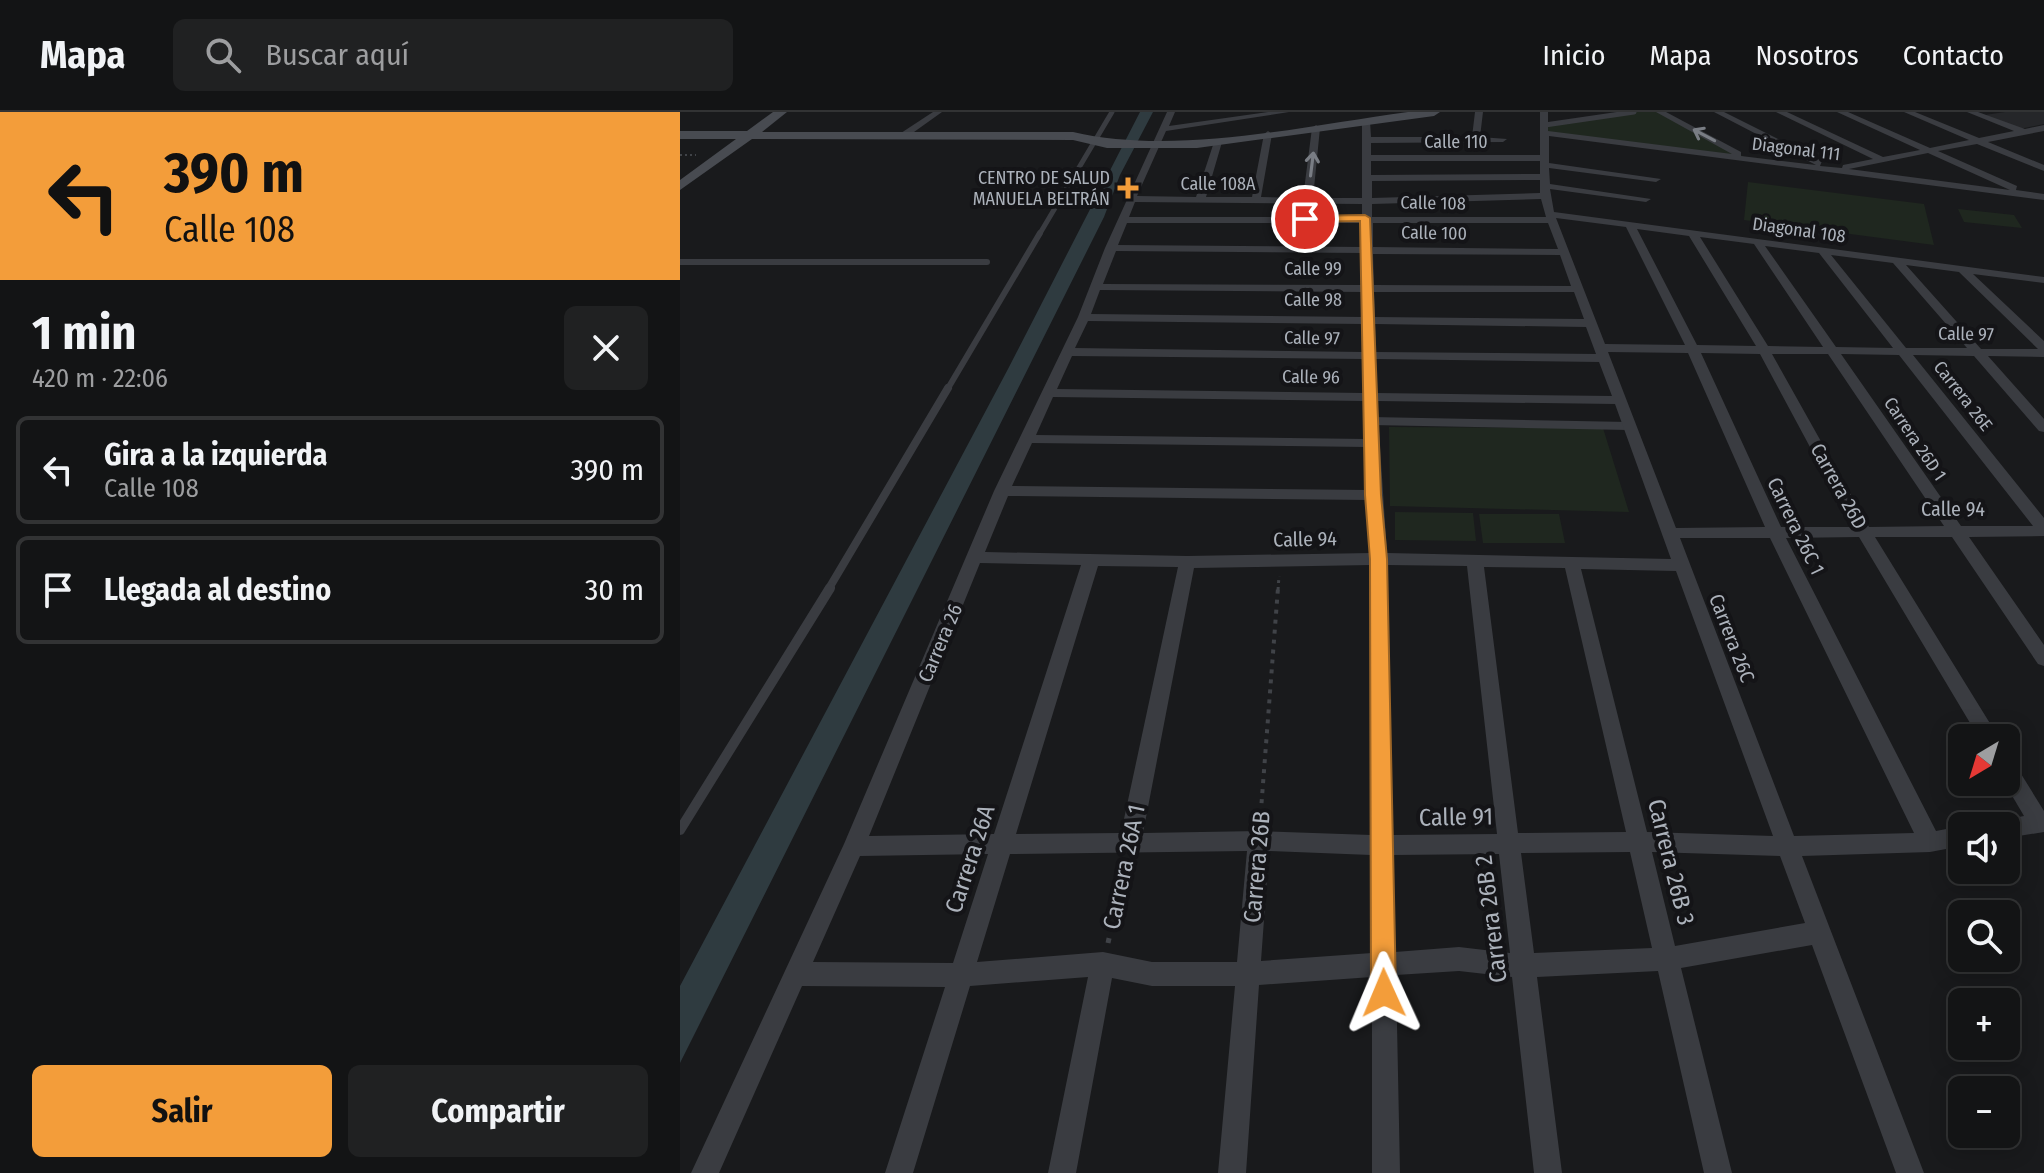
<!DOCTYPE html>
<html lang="es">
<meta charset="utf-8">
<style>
:root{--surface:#131415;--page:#202122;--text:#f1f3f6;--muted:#9d9ea0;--line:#323334;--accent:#f39d3a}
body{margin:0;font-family:"Fira Sans Condensed",sans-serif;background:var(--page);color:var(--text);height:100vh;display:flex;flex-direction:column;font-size:30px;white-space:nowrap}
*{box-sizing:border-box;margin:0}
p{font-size:26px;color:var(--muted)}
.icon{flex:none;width:44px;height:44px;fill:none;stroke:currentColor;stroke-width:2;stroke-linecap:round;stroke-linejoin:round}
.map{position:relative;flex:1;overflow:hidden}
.panel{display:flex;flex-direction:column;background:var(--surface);width:680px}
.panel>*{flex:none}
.top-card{background:#f39d3a;color:#111;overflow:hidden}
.needle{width:52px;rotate:218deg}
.controls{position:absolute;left:1268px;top:612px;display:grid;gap:16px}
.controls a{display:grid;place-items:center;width:72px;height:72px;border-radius:12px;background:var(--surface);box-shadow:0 4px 20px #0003,0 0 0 2px var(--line);font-size:40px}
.pin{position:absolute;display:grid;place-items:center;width:68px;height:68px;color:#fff;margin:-34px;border:4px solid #fff;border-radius:50%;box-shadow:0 2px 8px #0007}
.me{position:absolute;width:88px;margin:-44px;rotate:359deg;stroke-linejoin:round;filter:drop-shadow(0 0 6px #0008)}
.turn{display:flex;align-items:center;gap:28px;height:168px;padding:0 32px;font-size:36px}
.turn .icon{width:104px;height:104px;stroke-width:2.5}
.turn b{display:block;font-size:56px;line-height:68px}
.round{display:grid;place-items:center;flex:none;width:84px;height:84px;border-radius:12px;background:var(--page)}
.headline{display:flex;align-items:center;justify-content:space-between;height:136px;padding:0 32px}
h1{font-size:48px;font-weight:700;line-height:60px}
.action{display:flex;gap:16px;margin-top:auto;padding:16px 32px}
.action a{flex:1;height:92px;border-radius:12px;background:var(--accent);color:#111;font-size:32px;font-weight:700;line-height:92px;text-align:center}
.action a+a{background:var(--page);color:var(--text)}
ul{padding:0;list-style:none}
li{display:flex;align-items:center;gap:24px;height:108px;margin:0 16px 12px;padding:0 16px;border:4px solid var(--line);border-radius:12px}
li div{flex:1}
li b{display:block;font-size:30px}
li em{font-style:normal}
header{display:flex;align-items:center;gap:48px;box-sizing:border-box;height:112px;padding:0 40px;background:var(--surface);border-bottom:2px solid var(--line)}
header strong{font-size:38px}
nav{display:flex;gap:44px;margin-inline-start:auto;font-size:28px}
.search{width:560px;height:72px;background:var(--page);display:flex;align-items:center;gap:20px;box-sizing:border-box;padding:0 28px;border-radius:12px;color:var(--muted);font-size:30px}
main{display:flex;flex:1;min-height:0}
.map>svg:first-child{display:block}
.built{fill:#252629}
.green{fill:#1f271f}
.water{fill:#2f3b40}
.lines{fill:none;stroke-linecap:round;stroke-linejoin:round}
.path-far3{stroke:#404348;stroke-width:2;stroke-dasharray:2 3;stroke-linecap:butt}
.path-far2{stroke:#404348;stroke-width:3;stroke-dasharray:3 4;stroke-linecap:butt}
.path-far1{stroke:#404348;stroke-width:4;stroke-dasharray:4 6;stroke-linecap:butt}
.path{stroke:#404348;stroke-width:5;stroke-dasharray:5 8;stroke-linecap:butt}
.lane-far3{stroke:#3a3c41;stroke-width:5}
.lane-far2{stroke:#3a3c41;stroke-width:6}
.lane-far1{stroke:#3a3c41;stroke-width:8}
.lane{stroke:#3a3c41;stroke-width:10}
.street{fill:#3a3c41;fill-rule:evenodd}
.secondary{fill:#484b51;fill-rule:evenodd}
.oneway{stroke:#797d84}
.route{fill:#f39d3a;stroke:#9e6626;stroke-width:2}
.poi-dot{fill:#f39d3a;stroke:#141417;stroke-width:3}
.labels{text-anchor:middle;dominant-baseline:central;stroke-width:8;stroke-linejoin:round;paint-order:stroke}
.far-street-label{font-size:18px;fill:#acb2bb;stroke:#141417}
.far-poi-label{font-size:18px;fill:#acb2bb;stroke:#141417;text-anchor:end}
.street-label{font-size:20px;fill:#acb2bb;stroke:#141417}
.near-street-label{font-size:24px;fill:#acb2bb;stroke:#141417}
</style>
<header>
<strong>Mapa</strong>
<div class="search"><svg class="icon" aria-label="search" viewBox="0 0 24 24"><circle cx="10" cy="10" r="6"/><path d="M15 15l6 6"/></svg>Buscar aquí</div>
<nav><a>Inicio</a><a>Mapa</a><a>Nosotros</a><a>Contacto</a></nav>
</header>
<main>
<section class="panel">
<div class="top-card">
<div class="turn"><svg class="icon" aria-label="left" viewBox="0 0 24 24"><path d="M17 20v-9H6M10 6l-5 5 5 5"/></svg><div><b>390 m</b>Calle 108</div></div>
</div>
<div class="headline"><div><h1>1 min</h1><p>420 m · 22:06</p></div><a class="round"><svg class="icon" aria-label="close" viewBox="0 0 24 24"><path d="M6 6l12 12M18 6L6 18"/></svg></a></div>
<ul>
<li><svg class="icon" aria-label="left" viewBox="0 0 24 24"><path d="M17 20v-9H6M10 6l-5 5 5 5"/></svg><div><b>Gira a la izquierda</b><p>Calle 108</p></div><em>390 m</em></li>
<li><svg class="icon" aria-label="arrive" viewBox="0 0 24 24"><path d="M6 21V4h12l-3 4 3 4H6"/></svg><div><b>Llegada al destino</b></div><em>30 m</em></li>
</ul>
<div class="action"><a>Salir</a><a>Compartir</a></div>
</section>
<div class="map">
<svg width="1364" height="1061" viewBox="0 0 1364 1061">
<rect width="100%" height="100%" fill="#191a1c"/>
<polygon class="built" points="1325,0 1364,0 1364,12 1340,17 1305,3"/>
<g class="green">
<polygon points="954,0 980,0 1068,47 865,21 865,13"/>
<polygon points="1068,70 1244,92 1254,133 1064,108"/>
<polygon points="1278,97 1334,103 1342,116 1284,110"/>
<polygon points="709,315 923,316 949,400 710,394"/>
<polygon points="715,400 793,401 796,429 715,428"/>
<polygon points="799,402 879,402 885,431 803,431"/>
</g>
<polygon class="water" points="460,0 473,0 440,63 424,105 0,951 0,874 328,257"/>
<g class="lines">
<polyline class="path-far3" points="0,43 16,43"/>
<polyline class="path-far2" points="598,478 599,464"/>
<polyline class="path-far1" points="580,711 598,476"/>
<polyline class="path" points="428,831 446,750"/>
<g class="lane-far3">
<polyline points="865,13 954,0"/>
<polyline points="359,123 432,0"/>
</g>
<g class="lane-far2">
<polyline points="0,150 307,150"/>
<polyline points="267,278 360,121"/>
</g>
<g class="lane-far1">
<polyline points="691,309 949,314"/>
<polyline points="148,478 268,276"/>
</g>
<polyline class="lane" points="0,718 150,476"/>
<g class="street">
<polygon points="253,0 262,0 227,25 221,25 221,21"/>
<path d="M487,0H495L489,14L588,0H609L486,19L457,84L516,85L534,30L538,27L542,30L526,85H572L584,22L588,19L592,22L581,85L623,86L632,16L636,13L640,16L633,86H682V9L686,7L690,9L691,25H792L795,0H803L800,25L827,27L823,30L691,31V43H860V0H868V19L1052,42L976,0H986L1061,40V44L1136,53L1034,0H1044L1142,49L1140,54L1162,56L1163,53L1193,47L1096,0H1107L1203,45L1240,38L1157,0H1168L1250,36L1289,28L1224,0H1235L1299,26L1334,19L1287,0H1298L1345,17L1364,13V19L1308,30L1364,53V59L1297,32L1258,39L1337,74L1336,78L1364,82V88L869,24V51L981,67L976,70L869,56L870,72L971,87L966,90L870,77L874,100L1364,165V171L1293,162L1364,229V245L1308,244L1364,307V320L1359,319L1294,244L1233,243L1364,406V424L1289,425L1364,533V554L1358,552L1272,425H1195L1319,626H1299L1179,425L1106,426L1256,719L1282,714V734L1250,740L1122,744L1244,1061H1216L1132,833L1001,856L1052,1061H1024L978,859L857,865L882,1061H854L832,865L779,859L716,863L720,1061H692V865L579,873L566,1061H538L555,874H472L432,866L396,1061H368L408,865L290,874L233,1061H205L265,875L122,874L39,1061H11L164,732L314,379L398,205L425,136ZM1248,41L1330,78L1169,57ZM691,49H860V62L691,63ZM860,68V81L692,86V69ZM861,87L866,105H692V92ZM455,90L682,92V105H449ZM876,106L946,115L1005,233L925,232ZM447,111H682L683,135L438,133ZM693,111H868L878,137L693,135ZM957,117L1009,124L1076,234L1017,233ZM1020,125L1074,132L1143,235L1088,234ZM1085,134L1139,141L1213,236L1156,235ZM436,139L683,141V173L423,172ZM693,142L880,143L891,174L694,173ZM1151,143L1213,151L1287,236H1226ZM1226,153L1279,160L1358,237H1301ZM420,178L683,180V205L411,202ZM694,180H894L904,207L695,205ZM408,209L683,212V240L395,236ZM695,212L906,215L916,242L696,240ZM928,240L1008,241L1085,415L996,416ZM1021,241L1080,242L1173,415H1101ZM1092,242H1148L1264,414L1189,415ZM1161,242L1219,243L1353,414H1281ZM392,244L683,247V281L377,277ZM696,247L919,250L932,284L697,281ZM373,285L684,289L685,327L356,323ZM697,289L935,292L991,447L707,441ZM352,331L686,335L688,378L332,374ZM328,384L688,388L691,441L507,444L305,440ZM1000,426H1090L1234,721L1114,724ZM300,451L401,453L314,722L189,724ZM691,453V723L579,719L463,721L514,456ZM707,453L787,454L817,722L713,723ZM418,454L498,455L441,721L336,722ZM804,455L885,456L946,720L838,721ZM901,457L996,459L1093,724L967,720ZM567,739L557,850H472L423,840L297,850L330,742ZM589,739L691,743L692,841L581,849ZM950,740L972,836L854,841L841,741ZM972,740L1100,744L1125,811L995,834ZM308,742L273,851L133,850L180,744ZM819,742L830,841L779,835L715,840L713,743Z"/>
<polygon points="1326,646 1333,649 1364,699 1364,720 1326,726 1326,714 1316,714 1318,709 1344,704 1324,670"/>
</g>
<path class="secondary" d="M93,0H107L82,20H393C496,44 623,14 728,0H760L754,4L517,36H427L393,28L72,27L0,78V68L56,27H0V19H67Z"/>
</g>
<defs><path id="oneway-shaft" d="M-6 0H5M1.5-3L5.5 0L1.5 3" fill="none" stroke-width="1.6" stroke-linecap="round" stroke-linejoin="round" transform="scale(2)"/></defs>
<g class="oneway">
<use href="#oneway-shaft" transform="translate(1024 23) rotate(-152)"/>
<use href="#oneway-shaft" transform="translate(632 52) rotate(-83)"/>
</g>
<polygon class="route" points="685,103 690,106 701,383 707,447 716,881 713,890 704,893 695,890 691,881 690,447 685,383 680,109 625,110 620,107 625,104"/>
<path class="poi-dot" d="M444 64h8v8h8v8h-8v8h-8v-8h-8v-8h8z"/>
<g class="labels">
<g class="far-street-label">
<text x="776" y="30">Calle 110</text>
<text transform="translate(1116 37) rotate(7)">Diagonal 111</text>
<text x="538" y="72">Calle 108A</text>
<text transform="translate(753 91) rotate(1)">Calle 108</text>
<text transform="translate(1119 118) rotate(8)">Diagonal 108</text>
<text transform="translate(754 121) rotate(1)">Calle 100</text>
<text x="633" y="157">Calle 99</text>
<text x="633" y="188">Calle 98</text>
<text transform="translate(1286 222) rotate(1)">Calle 97</text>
<text transform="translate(632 226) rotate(1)">Calle 97</text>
<text transform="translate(631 265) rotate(1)">Calle 96</text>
<text transform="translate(1283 284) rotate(52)">Carrera 26E</text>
<text transform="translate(1235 327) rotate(56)">Carrera 26D 1</text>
</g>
<g class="far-poi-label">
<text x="430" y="66">CENTRO DE SALUD<tspan x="430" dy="21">MANUELA BELTRÁN</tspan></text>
</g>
<g class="street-label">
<text transform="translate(1159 374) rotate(61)">Carrera 26D</text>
<text x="1273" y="397">Calle 94</text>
<text transform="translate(1116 414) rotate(64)">Carrera 26C 1</text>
<text transform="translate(625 427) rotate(-1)">Calle 94</text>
<text transform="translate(1052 526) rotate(69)">Carrera 26C</text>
<text transform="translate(260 531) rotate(-67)">Carrera 26</text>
</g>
<g class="near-street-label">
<text transform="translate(776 705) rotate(-1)">Calle 91</text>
<text transform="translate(290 747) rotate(-72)">Carrera 26A</text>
<text transform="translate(991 750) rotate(76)">Carrera 26B 3</text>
<text transform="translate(444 755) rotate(-78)">Carrera 26A 1</text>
<text transform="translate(577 755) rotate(-85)">Carrera 26B</text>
<text transform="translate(811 807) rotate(-97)">Carrera 26B 2</text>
</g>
</g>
</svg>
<div class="controls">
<a><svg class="needle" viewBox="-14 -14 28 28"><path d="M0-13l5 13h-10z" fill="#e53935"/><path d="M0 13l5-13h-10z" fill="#9d9ea0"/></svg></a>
<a><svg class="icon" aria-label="sound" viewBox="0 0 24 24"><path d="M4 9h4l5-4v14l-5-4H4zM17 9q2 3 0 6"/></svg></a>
<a><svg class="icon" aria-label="search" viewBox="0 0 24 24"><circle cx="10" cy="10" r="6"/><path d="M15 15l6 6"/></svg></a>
<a>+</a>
<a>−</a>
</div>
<div class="pin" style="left:625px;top:107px;background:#d93025"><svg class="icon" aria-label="arrive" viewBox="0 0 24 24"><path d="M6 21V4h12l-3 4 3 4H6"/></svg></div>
<svg class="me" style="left:704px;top:881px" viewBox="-20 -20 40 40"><path d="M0-17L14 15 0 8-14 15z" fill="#f39d3a" stroke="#fff" stroke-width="4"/></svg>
</div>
</main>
